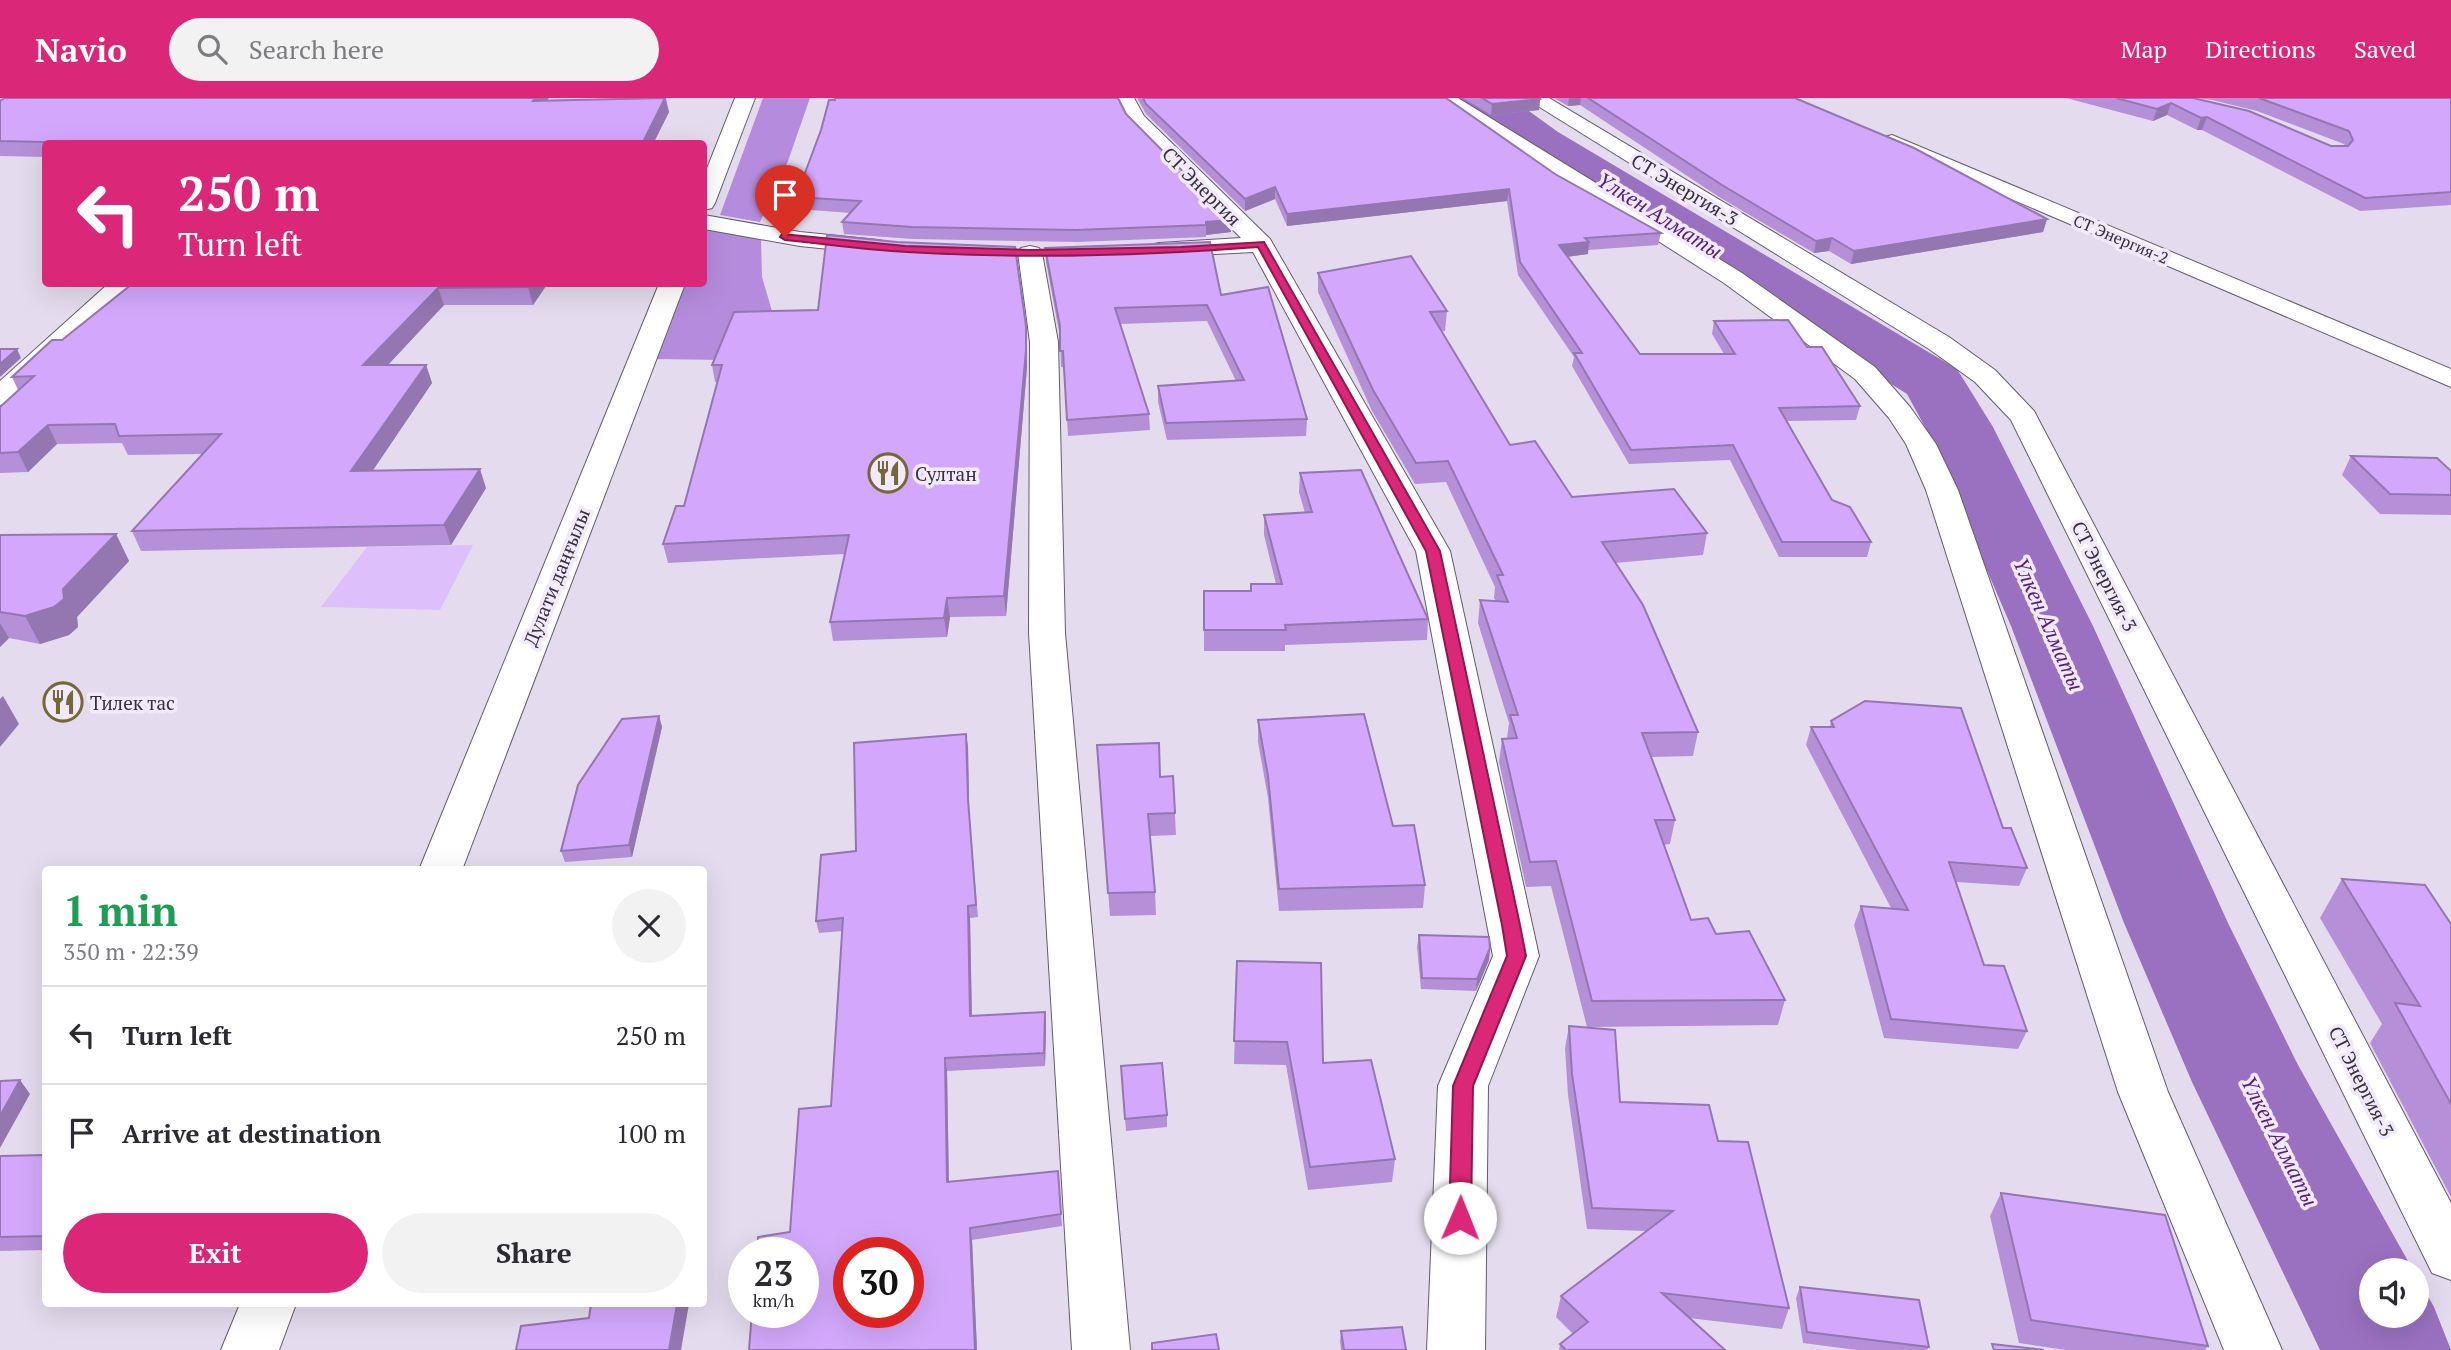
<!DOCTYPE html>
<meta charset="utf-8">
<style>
:root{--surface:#fff;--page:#f2f2f3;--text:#2b2b33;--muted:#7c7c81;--line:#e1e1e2;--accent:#db2777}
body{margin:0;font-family:"PT Serif",serif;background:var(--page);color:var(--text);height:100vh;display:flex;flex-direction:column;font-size:26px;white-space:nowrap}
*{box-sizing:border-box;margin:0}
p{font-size:23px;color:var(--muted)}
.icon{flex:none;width:38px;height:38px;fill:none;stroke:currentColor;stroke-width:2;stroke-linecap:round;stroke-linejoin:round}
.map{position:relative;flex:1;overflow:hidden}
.panel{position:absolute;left:42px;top:768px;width:665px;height:441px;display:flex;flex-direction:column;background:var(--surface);border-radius:7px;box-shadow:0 7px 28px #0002}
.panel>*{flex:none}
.top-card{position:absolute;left:42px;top:42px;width:665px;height:147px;border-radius:7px;box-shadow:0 7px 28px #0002;background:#db2777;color:#fff;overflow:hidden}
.controls{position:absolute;left:2359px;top:1160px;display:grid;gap:14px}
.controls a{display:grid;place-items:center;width:70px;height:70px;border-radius:50%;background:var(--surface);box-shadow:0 7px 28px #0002;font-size:35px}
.speed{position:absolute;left:728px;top:1139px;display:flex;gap:14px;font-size:35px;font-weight:700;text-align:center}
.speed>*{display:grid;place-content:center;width:91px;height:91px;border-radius:50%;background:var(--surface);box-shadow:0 7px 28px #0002;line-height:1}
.speed small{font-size:18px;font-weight:400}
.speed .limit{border:10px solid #d22;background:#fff;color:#111}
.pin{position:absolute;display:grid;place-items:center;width:60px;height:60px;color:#fff;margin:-72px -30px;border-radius:50% 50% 50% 0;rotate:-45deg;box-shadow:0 0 7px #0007}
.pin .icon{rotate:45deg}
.me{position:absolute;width:77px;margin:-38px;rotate:1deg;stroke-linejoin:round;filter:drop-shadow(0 0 5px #0008)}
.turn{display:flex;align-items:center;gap:24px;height:147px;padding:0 21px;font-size:32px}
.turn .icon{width:91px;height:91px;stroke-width:2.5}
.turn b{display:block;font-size:49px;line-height:60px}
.round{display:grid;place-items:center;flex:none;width:74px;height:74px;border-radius:37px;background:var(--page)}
.headline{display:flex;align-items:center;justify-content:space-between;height:119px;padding:0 21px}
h1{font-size:42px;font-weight:700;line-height:52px;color:#1e9e55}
.cta{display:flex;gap:14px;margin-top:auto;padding:14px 21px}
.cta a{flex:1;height:80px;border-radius:42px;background:var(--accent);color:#fff;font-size:28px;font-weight:700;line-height:80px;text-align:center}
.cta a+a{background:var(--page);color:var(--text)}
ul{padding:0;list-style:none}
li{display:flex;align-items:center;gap:21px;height:98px;padding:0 21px;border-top:2px solid var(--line)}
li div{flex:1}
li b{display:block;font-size:26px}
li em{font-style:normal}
header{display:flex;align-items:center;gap:42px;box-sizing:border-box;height:98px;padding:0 35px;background:var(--accent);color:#fff}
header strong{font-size:33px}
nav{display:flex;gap:38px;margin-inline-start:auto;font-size:24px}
.search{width:490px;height:63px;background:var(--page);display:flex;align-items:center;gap:18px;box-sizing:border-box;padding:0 24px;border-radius:38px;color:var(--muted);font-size:26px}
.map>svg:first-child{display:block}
.green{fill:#ddc0fb}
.forest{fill:#b58cdd}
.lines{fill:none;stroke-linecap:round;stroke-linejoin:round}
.river{fill:#9a71c0;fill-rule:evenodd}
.minor-casing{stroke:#645c6c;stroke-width:2}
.secondary-casing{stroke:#645c6c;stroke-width:2}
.minor{fill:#fff;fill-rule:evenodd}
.secondary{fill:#fff;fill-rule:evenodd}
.wall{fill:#b590d9}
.shaded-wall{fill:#9476b0}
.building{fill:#d3a8fc;stroke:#9476b0;stroke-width:2;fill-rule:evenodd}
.route{fill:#db2777;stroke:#8e194d;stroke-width:2}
.labels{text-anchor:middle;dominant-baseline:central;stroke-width:7;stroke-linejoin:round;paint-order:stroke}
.far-street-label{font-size:16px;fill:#353138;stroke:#f2e9fc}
.street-label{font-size:19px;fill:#353138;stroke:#f2e9fc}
.poi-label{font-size:19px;fill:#353138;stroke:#f2e9fc;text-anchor:start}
.water-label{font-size:21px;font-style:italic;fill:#551e7d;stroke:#f2e9fc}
</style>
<header>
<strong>Navio</strong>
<div class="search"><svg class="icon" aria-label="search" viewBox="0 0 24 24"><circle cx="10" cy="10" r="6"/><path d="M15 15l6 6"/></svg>Search here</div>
<nav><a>Map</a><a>Directions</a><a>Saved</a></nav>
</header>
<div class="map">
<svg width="2451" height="1252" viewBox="0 0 2451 1252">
<rect width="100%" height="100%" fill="#e4dcee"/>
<polygon class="green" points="473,447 440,512 321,509 367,449"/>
<g class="forest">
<polygon points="763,0 810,0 788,63 760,124 720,117"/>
<polygon points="707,131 761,140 762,179 777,230 725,262 651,261 684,186 704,186 704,139"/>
</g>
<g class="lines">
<polygon class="river" points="1458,0 1511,0 1558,34 1957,271 1993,329 2093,528 2228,825 2298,967 2413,1172 2371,1172 2371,1218 2417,1218 2417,1179 2434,1209 2451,1252 2320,1252 2192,984 2124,825 2011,528 1925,329 1907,296 1524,54 1465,10"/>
<g class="minor-casing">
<g id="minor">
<polygon points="1114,0 1134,0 1144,18 1270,141 1450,453 1539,858 1488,988 1485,1252 1427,1252 1438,988 1493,858 1416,453 1253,154 1159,159 1150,157 1147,152 1150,147 1159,145 1241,140 1128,25"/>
<polygon points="1434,0 1458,0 1742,175 1875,269 1910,309 1936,346 1958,392 2168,994 2282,1252 2224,1252 2118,994 1926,392 1906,346 1889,320 1855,281 1724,185"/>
<polygon points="1525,0 1549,0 1949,239 1995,272 2034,313 2451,1105 2451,1182 2432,1175 2011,322 1975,284 1929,251"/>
<polygon points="1892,37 2451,271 2451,289 1885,47 1881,43 1885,39"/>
<polygon points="704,117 800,134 878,142 887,144 890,149 887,154 878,156 800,148 704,131"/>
<polygon points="1030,148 1039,150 1042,155 1058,244 1065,535 1130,1252 1072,1252 1029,535 1030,244 1018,155 1021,150"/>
<polygon points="108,186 135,186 10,304 0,307 0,283"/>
</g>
</g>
<g class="secondary-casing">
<g id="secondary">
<polygon points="735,0 755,0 715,105 712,110 704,112 704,78"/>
<polygon points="659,186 685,186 462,772 419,772"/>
<polygon points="240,1206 296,1206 279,1252 221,1252"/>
</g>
</g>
<use href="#minor" class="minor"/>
<use href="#secondary" class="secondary"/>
</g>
<g class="wall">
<polygon points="630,0 666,0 669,14 653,46 46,46 46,59 0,58 0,3 547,2"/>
<polygon points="1137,0 1446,0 1555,76 1661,135 1658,147 1588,152 1588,156 1567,159 1640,256 1724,256 1712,236 1714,223 1807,249 1860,308 1856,322 1787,323 1832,402 1871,444 1867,459 1779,459 1730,362 1629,366 1572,268 1574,259 1518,177 1507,103 1287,128 1275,101 1245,113 1146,16"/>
<polygon points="1463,0 1539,0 1540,1 1539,12 1491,17"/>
<polygon points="1554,0 1795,0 2047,121 2043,134 1851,166 1829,153 1814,155 1719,99 1580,7 1568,8"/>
<polygon points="2066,0 2193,0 2331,48 2345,48 2344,46 2257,13 2212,2 2195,0 2451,0 2451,107 2360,113 2202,32 2197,32 2167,17 2153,23"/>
<polygon points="1126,16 1231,134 1206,137 1206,139 1077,144 913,141 844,136 842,124 851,115 797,111 796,99"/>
<polygon points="1045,150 1221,197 1307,321 1306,338 1167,342 1158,304 1158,288 1236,283 1207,223 1120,226 1149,316 1150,332 1068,338 1064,269 1061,269 1060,239 1046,164"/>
<polygon points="1318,175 1447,213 1445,233 1441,233 1510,347 1572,399 1707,435 1703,457 1615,465 1698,634 1693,658 1651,659 1675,722 1670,746 1663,747 1691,822 1716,836 1785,902 1778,927 1587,929 1551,788 1526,789 1499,664 1502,641 1507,640 1509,625 1478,525 1480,502 1496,503 1494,500 1495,489 1446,384 1415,386 1372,313 1318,194"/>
<polygon points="132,186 585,186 584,187 546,188 533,207 444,207 388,267 426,267 432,285 372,373 486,390 451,447 141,453 132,433 203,356 128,357 122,345 57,346 28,374 0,375 0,309 18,292 12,279 62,242"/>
<polygon points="1026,228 1027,269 1006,518 950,519 947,539 833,543 830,524 845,456 668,465 663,446 684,408 717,284 715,284 712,267"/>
<polygon points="2351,358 2451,373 2451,417 2380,416 2342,377"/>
<polygon points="1300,375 1428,521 1427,542 1285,547 1285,553 1204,553 1204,493 1251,493 1276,486 1264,437 1264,417 1305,415 1299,394"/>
<polygon points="116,436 129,463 77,519 78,529 69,537 40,546 9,540 0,549 0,437"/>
<polygon points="659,618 662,629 632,759 565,764 561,753"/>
<polygon points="1258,622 1393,728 1425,787 1423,810 1279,813 1268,700 1258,644"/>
<polygon points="1831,623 2003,730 2027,770 2019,788 1956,784 1984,867 2027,933 2018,951 1884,940 1854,827 1861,808 1891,810 1806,647 1811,629 1830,629"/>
<polygon points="1097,647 1160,679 1173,678 1176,737 1150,738 1155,794 1156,817 1110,818"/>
<polygon points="968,648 969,713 978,819 970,820 972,918 1045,914 1046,927 1045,968 947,973 949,1084 1059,1086 1062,1128 972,1142 977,1252 749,1252 790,1134 831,1008 842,833 819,835 816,823 856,753"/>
<polygon points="2342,781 2451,826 2451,1099 2370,945 2382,926 2320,820"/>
<polygon points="1419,837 1490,850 1489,862 1476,893 1421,891 1417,849"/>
<polygon points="1237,863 1323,965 1395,1061 1392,1084 1308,1092 1286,967 1234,966"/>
<polygon points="1569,928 1620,1004 1718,1043 1789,1210 1782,1231 1689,1220 1725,1252 1559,1252 1560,1246 1573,1236 1556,1219 1561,1198 1646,1133 1587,1131 1568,997 1565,950"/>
<polygon points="1121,968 1167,1017 1167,1029 1126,1033"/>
<polygon points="46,1057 46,1152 0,1153 0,1058"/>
<polygon points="2001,1095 2208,1248 2205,1252 2066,1252 2019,1245 1990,1118"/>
<polygon points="1800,1189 1929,1249 1927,1252 1857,1252 1803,1245 1796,1200"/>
<polygon points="1341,1233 1406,1252 1341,1252 1340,1244"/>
</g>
<g class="shaded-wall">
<polygon points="535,0 549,0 537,17 533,3"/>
<polygon points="665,0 669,14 653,46 642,46"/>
<polygon points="1569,0 1581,0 1580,7 1568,8"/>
<polygon points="1540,1 1539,12 1491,17 1492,6"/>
<polygon points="2171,5 2167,17 2153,23 2157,11"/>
<polygon points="2207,19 2202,32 2197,32 2201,20"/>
<polygon points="1275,89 1275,101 1245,113 1245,101"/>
<polygon points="1509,91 1507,103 1287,128 1287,116"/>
<polygon points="2047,121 2043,134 1851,166 1854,153"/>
<polygon points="1231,122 1231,134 1206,137 1206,124"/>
<polygon points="1832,140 1829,153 1814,155 1816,143"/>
<polygon points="1589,144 1588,156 1557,160 1559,147"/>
<polygon points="531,186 545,186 546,188 533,207 528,189"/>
<polygon points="438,190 444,207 370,286 363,267"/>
<polygon points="1026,228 1027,269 1006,518 1004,498"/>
<polygon points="17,251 21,260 0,279 0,266"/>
<polygon points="426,267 432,285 359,393 351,373"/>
<polygon points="48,327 57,346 28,374 18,354"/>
<polygon points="480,371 486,390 451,447 444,427"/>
<polygon points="116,436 129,463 77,519 78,529 69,537 40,546 25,518"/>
<polygon points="947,500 950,519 947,539 944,520"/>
<polygon points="0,525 9,540 0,549"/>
<polygon points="3,598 19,626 0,649 0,601"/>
<polygon points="659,618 662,629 632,759 629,747"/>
<polygon points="966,636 968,648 969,713 978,819 968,701"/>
<polygon points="968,808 970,820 972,930 970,918"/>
<polygon points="1490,850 1489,862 1476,893 1477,881"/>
<polygon points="1045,914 1046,927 1045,968 1044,955"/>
<polygon points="945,960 947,973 949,1097 947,1084"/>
<polygon points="20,982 30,996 0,1050 0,1018"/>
<polygon points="970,1130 972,1142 977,1252 975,1252"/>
<polygon points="677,1206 689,1206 681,1252 669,1252"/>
</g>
<g class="building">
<polygon points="5,0 535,0 533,3 665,0 642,46 131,46 0,43 0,3"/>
<polygon points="835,0 1118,0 1126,16 1231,122 1206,124 1206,127 1076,132 912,129 842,124 861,103 796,99 821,32 829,2 835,2"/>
<polygon points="1143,0 1446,0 1555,76 1661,135 1585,140 1589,144 1559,147 1640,256 1735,256 1714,223 1788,222 1807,249 1822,249 1860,308 1779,310 1832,402 1850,409 1871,444 1782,444 1733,347 1631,352 1574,255 1582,255 1520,164 1509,91 1287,116 1275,89 1245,101 1146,6"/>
<polygon points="1482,0 1539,0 1540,1 1492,6"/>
<polygon points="1588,0 1795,0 1914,50 2047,121 1854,153 1832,140 1816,143 1722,87"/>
<polygon points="2116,0 2193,0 2249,13 2331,48 2348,48 2353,42 2349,33 2259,0 2451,0 2451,94 2365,100 2207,19 2201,20 2171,5 2157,11"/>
<polygon points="827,137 897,144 1015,149 1026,228 1026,252 1004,498 947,500 944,520 830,524 849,437 663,446 676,408 684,408 722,267 712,267 734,214 818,212"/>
<polygon points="1210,144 1221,197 1268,189 1307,321 1166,325 1158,288 1244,282 1207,207 1115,210 1149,316 1067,322 1063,253 1060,253 1060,228 1045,150"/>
<polygon points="1411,158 1447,213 1430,214 1510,347 1535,343 1572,399 1674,391 1707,435 1602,444 1643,507 1698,634 1642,635 1675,722 1655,722 1691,822 1708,820 1716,836 1749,833 1785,902 1592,903 1556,763 1530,764 1502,641 1517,640 1510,617 1518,617 1480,502 1508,504 1497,477 1503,477 1448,363 1416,365 1373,292 1318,175"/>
<polygon points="132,186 531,186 528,189 438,190 363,267 426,267 351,373 480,371 444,427 132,433 221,336 119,338 115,326 48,327 18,354 0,355 0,309 34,278 12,279 52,242 62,242"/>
<polygon points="0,251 17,251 0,266"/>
<polygon points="2351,358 2437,360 2451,373 2451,397 2390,396"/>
<polygon points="1361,372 1428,521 1285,527 1286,532 1204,532 1204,493 1251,493 1251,486 1282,486 1264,417 1312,414 1300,375"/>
<polygon points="116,436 63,491 64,501 54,509 25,518 0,514 0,437"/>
<polygon points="1865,603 1961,610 2003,730 2011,730 2027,770 1949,764 1984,867 2004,868 2027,933 1891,921 1861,808 1908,812 1811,629 1834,629 1831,623"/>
<polygon points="1364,616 1393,728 1414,727 1425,787 1279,791 1268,678 1258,622"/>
<polygon points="659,618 629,747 561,753 578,687 622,621"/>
<path d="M966,636L968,701L976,807L968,808L970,918L1045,914L1044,955L945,960L947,1084L1058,1073L1061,1116L970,1130L975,1252H749L752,1214H803V1155H757L758,1139L790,1134L799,1011L831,1008L843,820L816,823L821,757L856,753L854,645ZM849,1155H908V1214H849Z"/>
<polygon points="1159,645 1160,679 1173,678 1175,715 1148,716 1155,794 1108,795 1097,647"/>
<polygon points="2342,781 2425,787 2451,826 2451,1006 2395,905 2420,908"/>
<polygon points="1419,837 1489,839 1490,850 1477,881 1422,880"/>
<polygon points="1237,863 1321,865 1323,965 1371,962 1395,1061 1310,1069 1287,944 1234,943"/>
<polygon points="1569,928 1615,932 1620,1004 1709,1007 1718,1043 1748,1044 1789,1210 1662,1195 1725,1252 1566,1252 1560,1246 1588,1224 1561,1198 1673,1113 1592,1110 1572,976"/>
<polygon points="1162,965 1167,1017 1125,1021 1121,968"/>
<polygon points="20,982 0,1018 0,983"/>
<polygon points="46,1057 46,1138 0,1139 0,1058"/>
<polygon points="2001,1095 2165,1117 2208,1248 2031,1222"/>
<polygon points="1800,1189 1919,1202 1929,1249 1807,1234"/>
<polygon points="591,1206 677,1206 669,1252 516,1252 521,1228 589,1220"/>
<polygon points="1402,1229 1406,1252 1344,1252 1341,1233"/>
<polygon points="1216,1236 1219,1252 1152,1252 1152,1245"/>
<polygon points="1992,1246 2044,1252 1994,1252"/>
</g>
<path class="route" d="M782,136L905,148L1030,152L1181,149L1264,144L1440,453L1520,827L1526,858L1473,988L1471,1120L1468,1127L1460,1130L1452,1127L1449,1120L1453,988L1507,858L1502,827L1426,453L1258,149C1141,158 1024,161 907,154C866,152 826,146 785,142L780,139Z"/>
<defs>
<g id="restaurant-ring" transform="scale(2.0125)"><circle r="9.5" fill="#f2e9fc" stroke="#746835" stroke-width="1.5"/><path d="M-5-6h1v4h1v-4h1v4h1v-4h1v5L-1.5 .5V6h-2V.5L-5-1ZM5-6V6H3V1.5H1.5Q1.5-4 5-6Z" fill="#746835"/></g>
</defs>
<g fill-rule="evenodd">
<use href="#restaurant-ring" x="888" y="375"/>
<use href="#restaurant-ring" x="63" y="604"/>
</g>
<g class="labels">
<g class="far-street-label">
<text transform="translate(2121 141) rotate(23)">СТ Энергия-2</text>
</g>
<g class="street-label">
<text transform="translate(1202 88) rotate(45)">СТ Энергия</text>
<text transform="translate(1685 91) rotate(31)">СТ Энергия-3</text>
<text transform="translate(2105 478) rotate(63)">СТ Энергия-3</text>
<text transform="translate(556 479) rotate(-68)">Дулати даңғылы</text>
<text transform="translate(2362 983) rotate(63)">СТ Энергия-3</text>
</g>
<g class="poi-label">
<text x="915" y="375">Султан</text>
<text x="90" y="604">Тилек тас</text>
</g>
<g class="water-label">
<text transform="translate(1660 117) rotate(32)">Үлкен Алматы</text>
<text transform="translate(2049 526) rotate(66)">Үлкен Алматы</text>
<text transform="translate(2280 1043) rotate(63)">Үлкен Алматы</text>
</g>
</g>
</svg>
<div class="controls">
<a><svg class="icon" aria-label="sound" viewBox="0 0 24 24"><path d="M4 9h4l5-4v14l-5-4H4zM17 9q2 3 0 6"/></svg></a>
</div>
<div class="speed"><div>23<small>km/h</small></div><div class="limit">30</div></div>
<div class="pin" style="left:785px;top:139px;background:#d93025"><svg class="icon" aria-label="arrive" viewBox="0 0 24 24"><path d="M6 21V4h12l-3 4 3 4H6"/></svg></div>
<svg class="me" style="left:1460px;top:1120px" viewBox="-20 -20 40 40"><circle r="19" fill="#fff"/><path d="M0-13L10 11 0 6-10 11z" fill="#db2777"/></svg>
<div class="top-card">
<div class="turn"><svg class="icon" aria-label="left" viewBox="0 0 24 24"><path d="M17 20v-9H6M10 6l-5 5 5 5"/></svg><div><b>250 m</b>Turn left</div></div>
</div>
<section class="panel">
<div class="headline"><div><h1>1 min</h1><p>350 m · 22:39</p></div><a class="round"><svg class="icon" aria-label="close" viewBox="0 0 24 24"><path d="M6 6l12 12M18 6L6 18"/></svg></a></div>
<ul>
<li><svg class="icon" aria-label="left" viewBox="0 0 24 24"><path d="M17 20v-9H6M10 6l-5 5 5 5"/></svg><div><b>Turn left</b></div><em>250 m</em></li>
<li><svg class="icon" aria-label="arrive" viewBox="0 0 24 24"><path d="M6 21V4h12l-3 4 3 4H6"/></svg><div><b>Arrive at destination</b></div><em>100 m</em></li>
</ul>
<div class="cta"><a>Exit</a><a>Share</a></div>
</section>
</div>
